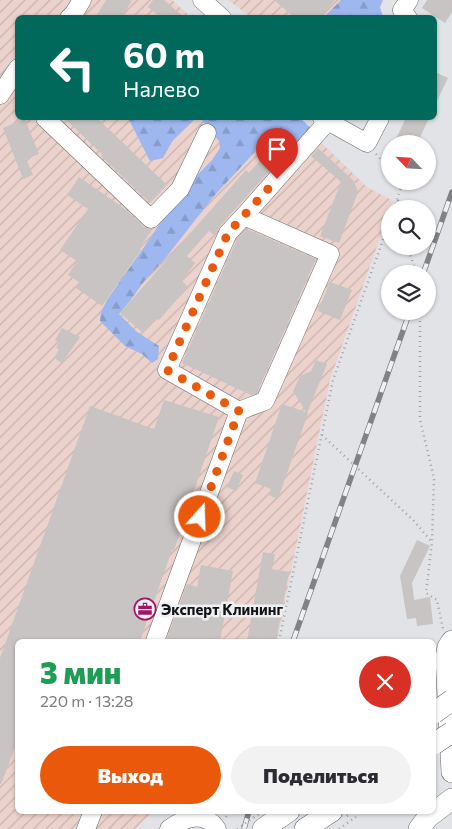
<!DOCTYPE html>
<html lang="ru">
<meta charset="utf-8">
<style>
:root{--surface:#fff;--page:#f2f2f3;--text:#2b2b33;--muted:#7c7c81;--accent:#ea580c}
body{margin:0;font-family:Commissioner,sans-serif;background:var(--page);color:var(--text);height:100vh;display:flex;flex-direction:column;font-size:19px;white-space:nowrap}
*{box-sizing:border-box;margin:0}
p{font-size:16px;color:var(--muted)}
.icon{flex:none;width:28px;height:28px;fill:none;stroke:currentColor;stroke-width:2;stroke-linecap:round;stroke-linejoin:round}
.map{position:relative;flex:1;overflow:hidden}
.side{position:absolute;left:15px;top:639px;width:421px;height:175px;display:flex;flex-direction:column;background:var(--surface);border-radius:8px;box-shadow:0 1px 4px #0004}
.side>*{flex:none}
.guide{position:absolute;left:15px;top:15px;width:422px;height:105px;border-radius:8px;box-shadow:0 1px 4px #0004;background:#00695c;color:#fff;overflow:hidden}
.needle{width:32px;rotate:295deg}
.tools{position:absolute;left:381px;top:135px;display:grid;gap:10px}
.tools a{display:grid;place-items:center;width:55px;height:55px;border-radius:50%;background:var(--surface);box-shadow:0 1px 4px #0004;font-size:25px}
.pin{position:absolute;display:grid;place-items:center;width:42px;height:42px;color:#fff;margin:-51px -21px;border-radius:50% 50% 50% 0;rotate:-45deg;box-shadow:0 0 5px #0007}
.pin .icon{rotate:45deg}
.me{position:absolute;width:55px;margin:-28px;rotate:20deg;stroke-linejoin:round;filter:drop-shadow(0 0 4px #0008)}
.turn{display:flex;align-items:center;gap:18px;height:105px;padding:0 25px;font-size:22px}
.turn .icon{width:65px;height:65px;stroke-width:2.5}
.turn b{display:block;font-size:35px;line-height:42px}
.round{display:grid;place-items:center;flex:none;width:52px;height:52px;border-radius:26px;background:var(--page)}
.head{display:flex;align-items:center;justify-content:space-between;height:85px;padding:0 25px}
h1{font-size:30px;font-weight:800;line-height:38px;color:#1e9e55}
.button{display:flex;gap:10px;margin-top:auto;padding:10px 25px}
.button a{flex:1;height:58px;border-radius:30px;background:var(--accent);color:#fff;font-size:20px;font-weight:800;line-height:58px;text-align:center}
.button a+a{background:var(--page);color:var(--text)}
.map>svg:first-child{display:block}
.industrial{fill:url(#industrial-furrows)}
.forest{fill:url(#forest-firs)}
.building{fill:#c8c4c3}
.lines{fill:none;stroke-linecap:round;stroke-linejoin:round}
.minor-casing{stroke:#696b6e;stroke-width:19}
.major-casing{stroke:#696b6e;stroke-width:22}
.path{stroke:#a0a1a3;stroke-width:2.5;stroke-dasharray:1 4;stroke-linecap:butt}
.minor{stroke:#fff;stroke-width:18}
.major{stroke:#fff;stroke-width:21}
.rail-casing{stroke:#818284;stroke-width:5.5}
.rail{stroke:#eef0f3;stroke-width:4;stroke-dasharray:11;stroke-linecap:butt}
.major-bridge-casing{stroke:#696b6e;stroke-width:22;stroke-linecap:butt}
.path-bridge{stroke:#a0a1a3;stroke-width:2.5;stroke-dasharray:1 4;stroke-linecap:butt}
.major-bridge{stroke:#fff;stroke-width:21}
.route{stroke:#ea580c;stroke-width:9;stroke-dasharray:0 16.2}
.labels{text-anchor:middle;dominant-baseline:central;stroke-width:5;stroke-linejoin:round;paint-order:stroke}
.poi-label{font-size:15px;font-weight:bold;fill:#131314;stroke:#eef0f3;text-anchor:start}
</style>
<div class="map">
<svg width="452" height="829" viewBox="0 0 452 829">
<defs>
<pattern id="industrial-furrows" width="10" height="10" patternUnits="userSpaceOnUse" patternTransform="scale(1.25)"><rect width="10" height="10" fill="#ecd2cc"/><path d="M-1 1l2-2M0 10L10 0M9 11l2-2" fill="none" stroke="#cab3ae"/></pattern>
<pattern id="forest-firs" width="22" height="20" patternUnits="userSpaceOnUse" patternTransform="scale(1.25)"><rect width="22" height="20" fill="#9eb7ee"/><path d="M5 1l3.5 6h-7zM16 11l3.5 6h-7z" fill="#879ccb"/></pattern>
</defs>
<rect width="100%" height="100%" fill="#e1e3e6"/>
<g class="industrial">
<polygon points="0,0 172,0 191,17 18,18 18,118 296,118 367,187 393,201 330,380 277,641 18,641 18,811 153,811 135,829 0,829"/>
<polygon points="228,0 379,0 366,18 251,17"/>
</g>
<g class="forest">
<polygon points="341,0 383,0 380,7 383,17 324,17"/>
<polygon points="128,118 196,118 173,140 163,158 150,161"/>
<polygon points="196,118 300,118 311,128 295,146 283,130 277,131 266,140 214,196 164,260 145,280 130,301 119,314 137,332 159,346 158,359 152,363 142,354 125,346 100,321 101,312 107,300 151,237 179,194 212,160 220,148 219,141 202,120"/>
</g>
<g class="building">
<polygon points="106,0 132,0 122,18 106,18 98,13"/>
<polygon points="153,0 164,0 185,18 161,18 148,7"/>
<polygon points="274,0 335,0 320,18 295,18"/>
<polygon points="427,0 452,0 452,12 445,23 422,8"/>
<polygon points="435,72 448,78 435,105"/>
<polygon points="64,118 97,118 167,185 150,203 101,156 103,155"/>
<polygon points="406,118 429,118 417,144 406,144 396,139"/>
<polygon points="25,119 39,154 26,159 33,175 23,179 3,128"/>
<polygon points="282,135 293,145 220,226 215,236 209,231 187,256 195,263 182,281 188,287 159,320 156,318 143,333 120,313 246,170 249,173"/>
<polygon points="318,148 354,181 358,192 339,243 320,236 341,182 311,156"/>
<polygon points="79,177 125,209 144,227 148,229 153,229 139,248 141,250 102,306 76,288 79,282 68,275 77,261 60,250 88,209 67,195"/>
<polygon points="247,229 316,259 257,393 251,395 182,363 237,239"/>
<polygon points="330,282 352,290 340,320 318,311"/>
<polygon points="62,328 80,337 62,363 54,358 59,349 56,348 59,342 55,340"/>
<polygon points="316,360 327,364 307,413 308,413 278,499 269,495 271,489 255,483 282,404 306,412 293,391 300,376 311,371"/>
<polygon points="164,400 219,417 174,550 172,550 140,641 18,641 18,740 1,784 0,784 0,658 90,406 154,429"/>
<polygon points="234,471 243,475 236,491 227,487"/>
<polygon points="417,540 430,546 412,583 414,600 430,597 433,624 417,626 416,618 407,619 400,576"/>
<polygon points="263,552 275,554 272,569 289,572 276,641 247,641"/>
<polygon points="201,565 233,571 220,641 166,641 187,584 197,587"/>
</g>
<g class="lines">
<g class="minor-casing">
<g id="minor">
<polyline points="202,0 222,18"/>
<polyline points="69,18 74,13 82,0"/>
<polyline points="408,18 402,10 409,0"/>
<polyline points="0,95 18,68"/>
<polyline points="45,118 151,219 180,189 207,133"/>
<polyline points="322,118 367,143 380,118"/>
<polyline points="244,216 328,121"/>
<polyline points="155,641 239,411 265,401 330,254 244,216 228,233 167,370 239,411"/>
<polyline points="86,829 93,811"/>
<path d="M169,829C184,818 204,810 217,829"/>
</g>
</g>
<g class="major-casing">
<g id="major">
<polyline points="452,641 448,647 446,658 452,772"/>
<polyline points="263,829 289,811"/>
<polyline points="305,829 332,811"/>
<polyline points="419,829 428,817 452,799"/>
</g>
</g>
<g class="path">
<polyline points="376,154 390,170"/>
<polyline points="398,200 399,209"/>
<polyline points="394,209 402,184 400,181"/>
<polyline points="407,246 417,274"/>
<polyline points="420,311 420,420 434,478 432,542 426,593 437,600 443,629"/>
<polyline points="322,435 414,521 431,541"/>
<polyline points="279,641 333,380 390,220"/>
<polyline points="347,816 354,811"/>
<polyline points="226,817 231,811"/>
<polyline points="339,829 357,816"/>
</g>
<use href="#minor" class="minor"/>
<use href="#major" class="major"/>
<g class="rail-casing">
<g id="rail">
<polyline points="423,274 452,192"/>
<polyline points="293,641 410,311"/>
<polyline points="244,829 249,811"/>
</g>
</g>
<use href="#rail" class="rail"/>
<g class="major-bridge-casing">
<g id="major-bridge">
<polyline points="434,713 452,700"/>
<polyline points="434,744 452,732"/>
</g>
</g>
<polyline class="path-bridge" points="237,829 263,811"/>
<use href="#major-bridge" class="major-bridge"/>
</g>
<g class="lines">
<polyline class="route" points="200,517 239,411 167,370 228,233 277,179"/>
</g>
<defs>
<g id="office-ring" transform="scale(1.125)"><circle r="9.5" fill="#eef0f3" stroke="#9d1667" stroke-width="1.5"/><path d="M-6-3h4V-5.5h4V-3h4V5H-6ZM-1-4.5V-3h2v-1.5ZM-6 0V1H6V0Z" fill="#9d1667"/></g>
</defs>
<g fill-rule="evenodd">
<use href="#office-ring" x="145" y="609"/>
</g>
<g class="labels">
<g class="poi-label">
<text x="161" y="609">Эксперт Клининг</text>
</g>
</g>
</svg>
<div class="tools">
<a><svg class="needle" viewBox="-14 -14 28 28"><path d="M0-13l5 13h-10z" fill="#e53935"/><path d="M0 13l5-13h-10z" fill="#7c7c81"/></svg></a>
<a><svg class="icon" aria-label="search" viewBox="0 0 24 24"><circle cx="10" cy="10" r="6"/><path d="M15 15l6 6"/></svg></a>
<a><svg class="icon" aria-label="layers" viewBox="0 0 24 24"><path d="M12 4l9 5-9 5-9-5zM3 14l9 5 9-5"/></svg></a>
</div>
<div class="pin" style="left:277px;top:179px;background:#d93025"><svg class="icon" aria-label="arrive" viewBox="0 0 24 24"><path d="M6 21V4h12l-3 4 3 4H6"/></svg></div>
<svg class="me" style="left:200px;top:517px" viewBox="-20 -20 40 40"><circle r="17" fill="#ea580c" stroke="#fff" stroke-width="3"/><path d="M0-11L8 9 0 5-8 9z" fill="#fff"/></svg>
<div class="guide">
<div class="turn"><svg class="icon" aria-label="left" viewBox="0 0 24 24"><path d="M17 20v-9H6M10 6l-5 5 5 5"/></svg><div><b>60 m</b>Налево</div></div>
</div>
<section class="side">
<div class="head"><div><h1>3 мин</h1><p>220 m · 13:28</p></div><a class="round" style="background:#d93025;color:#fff"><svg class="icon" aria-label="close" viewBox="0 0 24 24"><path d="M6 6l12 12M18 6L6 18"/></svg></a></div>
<div class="button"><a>Выход</a><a>Поделиться</a></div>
</section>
</div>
